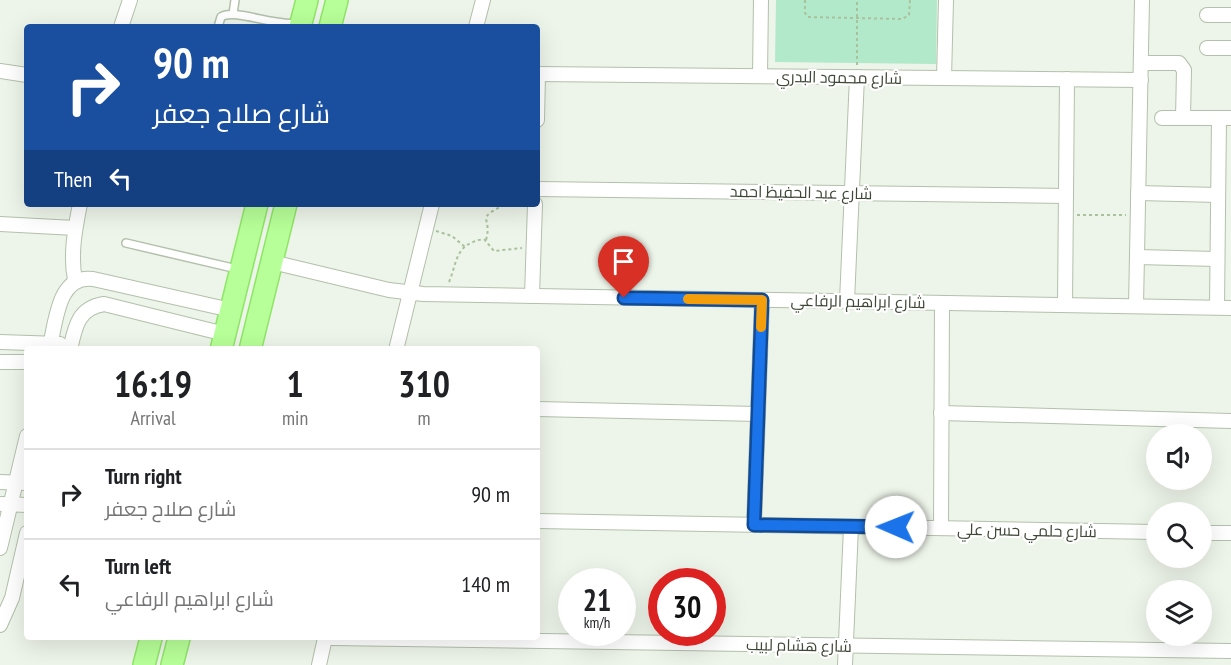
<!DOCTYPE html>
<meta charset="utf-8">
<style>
:root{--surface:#fff;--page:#f6f6f6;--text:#202124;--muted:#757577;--line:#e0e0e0}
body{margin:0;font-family:"PT Sans Narrow",Cairo,sans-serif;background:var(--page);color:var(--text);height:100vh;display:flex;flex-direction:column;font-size:22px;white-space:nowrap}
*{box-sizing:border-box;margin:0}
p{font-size:20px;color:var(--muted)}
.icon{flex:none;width:33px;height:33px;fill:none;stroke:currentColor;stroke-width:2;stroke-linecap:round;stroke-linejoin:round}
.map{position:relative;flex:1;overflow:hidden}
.side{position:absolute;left:24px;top:346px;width:516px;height:294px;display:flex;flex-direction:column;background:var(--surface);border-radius:6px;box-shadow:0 6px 24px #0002}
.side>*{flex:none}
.top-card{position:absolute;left:24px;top:24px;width:516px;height:183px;border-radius:6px;box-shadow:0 6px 24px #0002;background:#1a4fa0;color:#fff;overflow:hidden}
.buttons{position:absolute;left:1146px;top:424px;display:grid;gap:12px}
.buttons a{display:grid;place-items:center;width:66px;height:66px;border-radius:50%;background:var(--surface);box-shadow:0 6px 24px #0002;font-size:30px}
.speed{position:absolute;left:558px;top:568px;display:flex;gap:12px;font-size:30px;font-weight:700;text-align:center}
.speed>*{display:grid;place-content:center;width:78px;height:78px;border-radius:50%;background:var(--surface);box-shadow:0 6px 24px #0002;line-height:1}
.speed small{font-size:15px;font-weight:400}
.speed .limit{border:9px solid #d22;background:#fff;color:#111}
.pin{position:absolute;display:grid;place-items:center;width:51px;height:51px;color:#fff;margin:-62px -26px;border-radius:50% 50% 50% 0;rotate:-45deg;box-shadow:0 0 6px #0007}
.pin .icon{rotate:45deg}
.me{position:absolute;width:66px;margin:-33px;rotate:271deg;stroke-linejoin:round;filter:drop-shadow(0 0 4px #0008)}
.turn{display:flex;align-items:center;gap:21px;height:126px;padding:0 30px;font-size:27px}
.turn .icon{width:78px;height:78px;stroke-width:2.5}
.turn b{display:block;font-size:42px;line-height:51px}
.then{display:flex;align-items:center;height:57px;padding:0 30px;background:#0003;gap:12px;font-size:22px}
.eta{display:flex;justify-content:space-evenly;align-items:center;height:102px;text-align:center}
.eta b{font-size:36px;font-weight:600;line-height:42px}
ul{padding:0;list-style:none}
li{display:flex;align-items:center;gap:18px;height:90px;padding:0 30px;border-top:2px solid var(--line)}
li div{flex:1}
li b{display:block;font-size:22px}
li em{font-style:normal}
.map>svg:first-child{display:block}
.green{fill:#b2e9ca}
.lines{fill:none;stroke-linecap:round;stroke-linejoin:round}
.lane-casing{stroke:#b3c0ab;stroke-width:10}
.street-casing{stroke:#b3c0ab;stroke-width:16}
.primary-casing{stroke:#8ee566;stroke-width:24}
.path{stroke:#aac29c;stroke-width:2;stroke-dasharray:3 3;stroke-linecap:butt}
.lane{stroke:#fff;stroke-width:7}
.street{stroke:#fff;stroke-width:14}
.primary{stroke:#b7ff98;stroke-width:21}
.route-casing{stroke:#114b97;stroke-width:15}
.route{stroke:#1a73e8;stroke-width:10}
.slow{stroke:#f59e0b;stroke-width:10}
.labels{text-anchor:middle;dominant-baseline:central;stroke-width:4.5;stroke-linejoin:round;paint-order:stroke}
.street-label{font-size:16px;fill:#3e4837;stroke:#fff}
</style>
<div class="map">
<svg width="1231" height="665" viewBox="0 0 1231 665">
<rect width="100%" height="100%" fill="#edf4e9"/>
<polygon class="green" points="776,0 937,0 936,64 775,62"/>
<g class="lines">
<g class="lane-casing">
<g id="lane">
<polyline points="233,14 235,0"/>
<path d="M218,27L221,17C234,8 276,27 297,23"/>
<polyline points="126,243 237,269"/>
</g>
</g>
<g class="street-casing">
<g id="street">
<polyline points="1207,15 1231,15"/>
<polyline points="121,27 130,0"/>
<polyline points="476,27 483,0"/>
<polyline points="1207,48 1231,48"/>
<polyline points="1141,63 1179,63 1184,70 1183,118"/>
<polyline points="0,71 27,75"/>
<polyline points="537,74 1141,80"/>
<polyline points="760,76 761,0"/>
<polyline points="944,78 946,0"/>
<polyline points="1162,118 1231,118"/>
<polyline points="537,120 538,74"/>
<polyline points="537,189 1066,196"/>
<polyline points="1138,193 1218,195"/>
<polyline points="0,224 75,228"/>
<polyline points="1137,257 1217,259"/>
<polyline points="272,262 389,290 423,294 1231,308"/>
<path d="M75,280C70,255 75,229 80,204"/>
<polyline points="532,296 535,204"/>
<polyline points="847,301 857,77"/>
<polyline points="1065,305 1067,79"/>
<polyline points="1136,306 1142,0"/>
<polyline points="1217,307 1219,118"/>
<polyline points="0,342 60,344"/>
<path d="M49,350C56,324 57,274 93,279L231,310"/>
<path d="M70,350C75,327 78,308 104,304L225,334"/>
<polyline points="396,350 432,204"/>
<polyline points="0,362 27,362"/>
<polyline points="537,409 758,414"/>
<polyline points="941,413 1231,421"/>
<polyline points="0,482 27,483"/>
<polyline points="2,504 27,505"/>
<polyline points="537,521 1156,532"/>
<polyline points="754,525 762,300"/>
<polyline points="941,528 942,303"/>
<polyline points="1202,533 1231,533"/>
<polyline points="0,548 27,436"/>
<polyline points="0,625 12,598 27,533"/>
<polyline points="331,638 1231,651"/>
<polyline points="319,665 325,638"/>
<polyline points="845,665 851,527"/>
</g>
</g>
<g class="primary-casing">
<g id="primary">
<polyline points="300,27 307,0"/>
<polyline points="330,27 337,0"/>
<polyline points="221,350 257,204"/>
<polyline points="250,350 286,204"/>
<polyline points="144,665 151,638"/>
<polyline points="172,665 179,638"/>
</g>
</g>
<g class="path">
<polyline points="805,0 805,13 808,17 902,19 909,15 910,0"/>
<polyline points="857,65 857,0"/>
<polyline points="1077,215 1126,215"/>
<polyline points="436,231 452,236 465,247"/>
<path d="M486,240C493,216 473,220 506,204"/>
<path d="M449,282C458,260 455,244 484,239L494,251L522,248"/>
</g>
<use href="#lane" class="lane"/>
<use href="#street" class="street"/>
<use href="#primary" class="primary"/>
</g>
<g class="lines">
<g class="route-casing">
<polyline id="route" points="624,298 762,300 754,525 896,527"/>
</g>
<use href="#route" class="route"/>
<polyline class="slow" points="688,299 762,300 761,327"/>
</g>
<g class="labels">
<g class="street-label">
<text transform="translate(839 77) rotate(1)">شارع محمود البدري</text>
<text transform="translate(801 192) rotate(1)">شارع عبد الحفيظ احمد</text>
<text transform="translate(858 301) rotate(1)">شارع ابراهيم الرفاعي</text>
<text transform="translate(1027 530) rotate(1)">شارع حلمي حسن علي</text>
<text transform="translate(799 645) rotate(1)">شارع هشام لبيب</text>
</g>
</g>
</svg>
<div class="buttons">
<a><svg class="icon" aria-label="sound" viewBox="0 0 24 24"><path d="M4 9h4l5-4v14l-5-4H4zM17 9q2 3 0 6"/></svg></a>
<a><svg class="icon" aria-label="search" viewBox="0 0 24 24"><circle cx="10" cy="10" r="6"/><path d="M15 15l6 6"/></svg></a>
<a><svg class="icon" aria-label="layers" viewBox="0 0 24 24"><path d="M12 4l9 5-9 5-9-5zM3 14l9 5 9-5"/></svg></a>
</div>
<div class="speed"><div>21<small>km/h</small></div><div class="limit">30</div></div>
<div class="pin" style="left:624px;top:298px;background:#d93025"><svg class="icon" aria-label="arrive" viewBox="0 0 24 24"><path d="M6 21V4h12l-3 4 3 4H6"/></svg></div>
<svg class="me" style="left:896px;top:527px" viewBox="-20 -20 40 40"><circle r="19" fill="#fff"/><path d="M0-13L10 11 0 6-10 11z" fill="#1a73e8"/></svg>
<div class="top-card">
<div class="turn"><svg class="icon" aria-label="right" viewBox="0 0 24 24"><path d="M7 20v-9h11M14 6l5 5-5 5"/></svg><div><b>90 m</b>شارع صلاح جعفر</div></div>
<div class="then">Then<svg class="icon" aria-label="left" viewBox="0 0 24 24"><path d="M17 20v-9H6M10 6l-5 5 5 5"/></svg></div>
</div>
<section class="side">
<div class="eta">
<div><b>16:19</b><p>Arrival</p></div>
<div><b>1</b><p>min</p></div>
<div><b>310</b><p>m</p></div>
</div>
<ul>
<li><svg class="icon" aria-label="right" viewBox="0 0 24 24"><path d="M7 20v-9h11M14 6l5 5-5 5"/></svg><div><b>Turn right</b><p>شارع صلاح جعفر</p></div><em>90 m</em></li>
<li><svg class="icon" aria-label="left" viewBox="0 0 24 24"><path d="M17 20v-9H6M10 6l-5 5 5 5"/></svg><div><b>Turn left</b><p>شارع ابراهيم الرفاعي</p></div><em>140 m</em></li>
</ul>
</section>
</div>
